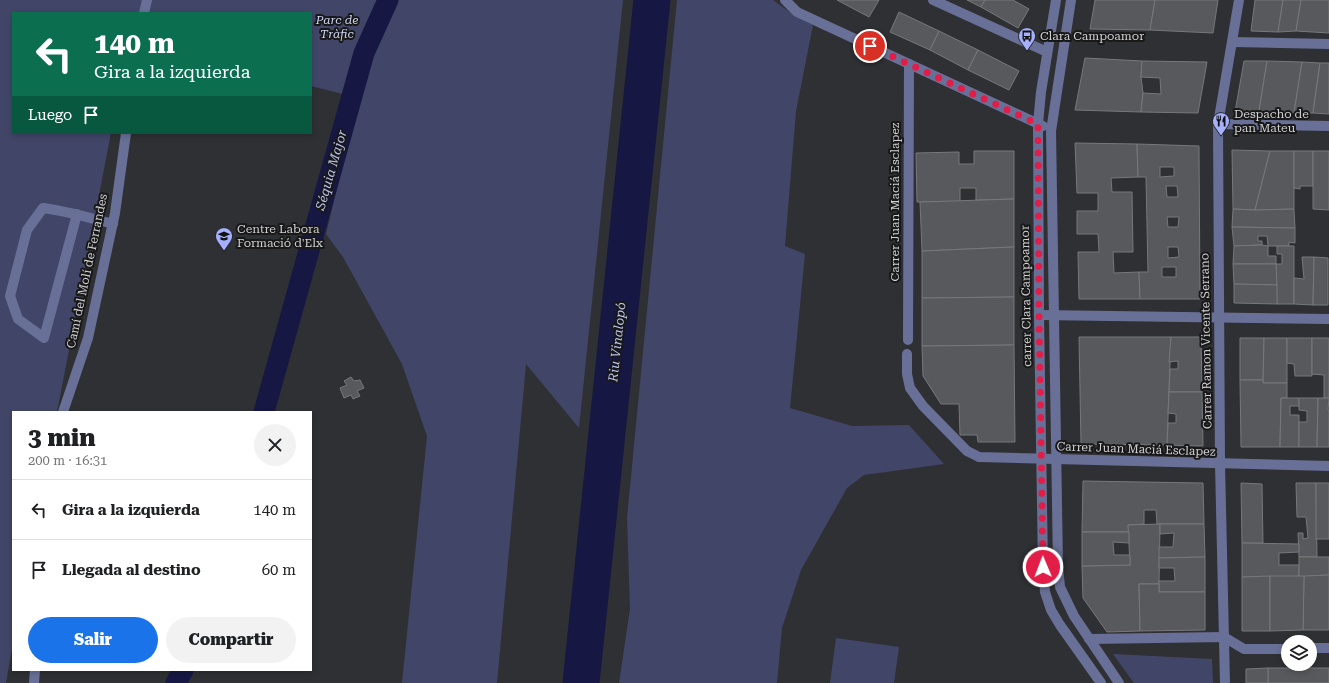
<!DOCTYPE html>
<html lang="es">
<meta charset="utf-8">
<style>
:root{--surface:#fff;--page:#f2f2f2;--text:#202124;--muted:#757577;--line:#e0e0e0;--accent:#1a73e8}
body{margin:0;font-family:"Roboto Serif",serif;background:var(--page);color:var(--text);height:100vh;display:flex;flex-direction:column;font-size:15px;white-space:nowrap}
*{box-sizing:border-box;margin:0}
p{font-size:13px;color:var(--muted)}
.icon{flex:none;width:22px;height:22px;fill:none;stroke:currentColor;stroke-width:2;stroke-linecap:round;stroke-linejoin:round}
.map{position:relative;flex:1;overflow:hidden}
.details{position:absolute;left:12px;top:411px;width:300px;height:260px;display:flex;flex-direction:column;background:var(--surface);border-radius:0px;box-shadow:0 2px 6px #0003}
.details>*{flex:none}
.top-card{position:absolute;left:12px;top:12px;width:300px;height:122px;border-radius:0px;box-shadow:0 2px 6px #0003;background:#0b6e4f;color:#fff;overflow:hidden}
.fabs{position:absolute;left:1281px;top:635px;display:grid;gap:8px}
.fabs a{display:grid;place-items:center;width:36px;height:36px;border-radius:50%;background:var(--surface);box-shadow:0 2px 6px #0003;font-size:20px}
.pin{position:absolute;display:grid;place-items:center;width:34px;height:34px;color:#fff;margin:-17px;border:2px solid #fff;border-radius:50%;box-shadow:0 1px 4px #0007}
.me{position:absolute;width:44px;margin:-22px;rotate:359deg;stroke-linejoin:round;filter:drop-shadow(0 0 3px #0008)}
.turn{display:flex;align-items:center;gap:14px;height:84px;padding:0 16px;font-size:18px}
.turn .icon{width:52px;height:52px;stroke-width:2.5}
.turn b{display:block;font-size:28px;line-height:34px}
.then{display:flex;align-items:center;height:38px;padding:0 16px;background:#0003;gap:8px;font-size:15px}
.round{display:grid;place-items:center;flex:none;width:42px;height:42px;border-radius:21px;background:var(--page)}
.head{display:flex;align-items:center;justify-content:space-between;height:68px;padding:0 16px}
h1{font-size:24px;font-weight:800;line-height:30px}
.action{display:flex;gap:8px;margin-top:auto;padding:8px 16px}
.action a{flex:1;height:46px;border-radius:24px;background:var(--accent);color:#fff;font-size:16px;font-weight:800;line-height:46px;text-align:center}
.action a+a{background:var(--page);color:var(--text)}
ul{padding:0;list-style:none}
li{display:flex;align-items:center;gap:12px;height:60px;padding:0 16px;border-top:1px solid var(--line)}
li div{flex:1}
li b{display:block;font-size:15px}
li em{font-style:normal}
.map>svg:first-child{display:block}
.green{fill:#414668}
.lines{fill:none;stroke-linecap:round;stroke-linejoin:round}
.canal{stroke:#161843;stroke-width:21}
.river{stroke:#161843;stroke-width:37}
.building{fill:#58595c;stroke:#77787b;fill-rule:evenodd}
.minor{stroke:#697097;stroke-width:10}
.route{stroke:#e11d48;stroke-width:7;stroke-dasharray:0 12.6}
.labels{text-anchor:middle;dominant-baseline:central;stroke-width:4;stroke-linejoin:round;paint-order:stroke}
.park-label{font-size:12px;font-style:italic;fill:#cfd5f4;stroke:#181819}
.poi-label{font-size:12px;fill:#d1d1d3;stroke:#181819;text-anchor:start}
.street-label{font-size:12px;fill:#d1d1d3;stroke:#181819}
.water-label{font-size:13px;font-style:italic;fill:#bcc4f2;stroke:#181819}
</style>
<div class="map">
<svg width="1329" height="683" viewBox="0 0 1329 683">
<rect width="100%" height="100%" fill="#2f3033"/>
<g class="green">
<polygon points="0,0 623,0 579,428 526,364 497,683 402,683 427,436 402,364 343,257 326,234 359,98 311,86 311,13 13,13 13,133 111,133 57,412 13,412 13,643 6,683 0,683"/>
<polygon points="677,0 773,0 795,16 813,25 796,111 785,246 805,254 790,408 852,426 909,425 944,464 864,475 847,488 801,570 782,628 777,683 619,683 630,609 627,518"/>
<polygon points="836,638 899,647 894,683 830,683"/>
<polygon points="1113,654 1212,659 1213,683 1134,683"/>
</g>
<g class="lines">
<g class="canal">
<polyline points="264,412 364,53 388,0"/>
<polyline points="176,683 183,670"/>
</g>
<polyline class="river" points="581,683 652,0"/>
</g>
<g class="building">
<polygon points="837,0 879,0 869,17"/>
<polygon points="967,0 985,0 981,7"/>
<polygon points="985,0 1013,0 1029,9 1018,28 981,7"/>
<polygon points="1095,0 1155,0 1150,30 1090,29"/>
<polygon points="1155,0 1218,0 1213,33 1150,30"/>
<polygon points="1255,0 1283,0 1278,32 1251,31"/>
<polygon points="1283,0 1301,0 1296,31 1278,32"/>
<polygon points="1301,0 1329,0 1329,33 1296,31"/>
<polygon points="899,12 939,31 930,50 890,32"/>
<polygon points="939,31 978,50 968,70 930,50"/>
<polygon points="978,50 1019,71 1009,90 968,70"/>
<polygon points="1085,58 1142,61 1141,77 1143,93 1141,112 1075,110"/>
<polygon points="1142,61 1207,62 1198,113 1141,112 1143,93 1161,94 1160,78 1141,77"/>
<polygon points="1244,61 1267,61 1259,111 1235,112"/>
<polygon points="1267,61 1302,62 1294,113 1259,111"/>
<polygon points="1302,62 1320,63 1313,113 1294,113"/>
<polygon points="1320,63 1329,63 1329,114 1313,113"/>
<polygon points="1075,143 1137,144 1138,177 1111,178 1112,192 1132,192 1133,252 1113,252 1114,273 1139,272 1140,299 1079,299 1078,252 1099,252 1098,234 1077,234 1077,211 1098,211 1098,193 1077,193"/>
<path d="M1137,144L1199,146L1200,299H1140L1139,272H1148L1146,177H1138ZM1160,167H1174V176L1160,177ZM1166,186H1177L1178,197H1167ZM1167,217H1179L1178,227H1168ZM1168,247H1178L1179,257L1168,258ZM1162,267H1176V277H1162Z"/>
<polygon points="1232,150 1270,151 1255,210 1233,209"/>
<polygon points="974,151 1014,151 1014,199 976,200 976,188 960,188 960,202 917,202 916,153 959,152 959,164 974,164"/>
<polygon points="1270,151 1294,151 1294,209 1255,210"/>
<polygon points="1294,151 1313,151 1313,186 1300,186 1300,189 1294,188"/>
<polygon points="1313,151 1329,151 1329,210 1313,209"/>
<polygon points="1014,199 1014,247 922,251 920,202"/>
<polygon points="1233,209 1255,210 1294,209 1295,228 1232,227"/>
<polygon points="1232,227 1295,228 1295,243 1289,242 1289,246 1268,246 1267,236 1258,236 1258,241 1262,241 1262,245 1234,246"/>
<polygon points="1262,245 1268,246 1268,256 1276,256 1276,264 1233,264 1234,246"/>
<polygon points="1277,246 1294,246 1294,304 1277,304 1276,264 1282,264 1282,254 1277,254"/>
<polygon points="1014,247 1014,297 922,298 922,251"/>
<polygon points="1302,257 1314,257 1313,305 1294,304 1294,278 1304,279"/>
<polygon points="1314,257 1328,258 1328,305 1313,305"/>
<polygon points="1233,264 1276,264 1277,285 1234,284"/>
<polygon points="1234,284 1277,285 1277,304 1234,303"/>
<polygon points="1014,297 1014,345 922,346 922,298"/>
<polygon points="1079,337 1171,337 1167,445 1081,444"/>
<polygon points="1171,337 1201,337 1202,392 1169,392 1170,369 1178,369 1178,361 1169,362"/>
<polygon points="1240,338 1264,338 1263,380 1240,380"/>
<polygon points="1264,338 1287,338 1287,383 1263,383"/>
<polygon points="1287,338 1312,338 1312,376 1295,376 1294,364 1287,363"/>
<polygon points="1312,338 1329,338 1329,398 1324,398 1324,375 1312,374"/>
<polygon points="1014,345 1015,442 978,442 977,435 960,435 959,404 941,404 923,376 922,346"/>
<polygon points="351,377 354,381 360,380 364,388 357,391 360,396 353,399 351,395 344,398 340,388 347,385 344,381"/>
<polygon points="1240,380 1263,380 1263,383 1287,383 1287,398 1281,398 1280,447 1241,447"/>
<polygon points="1169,392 1202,392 1203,446 1167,445 1168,423 1176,423 1176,414 1168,413"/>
<polygon points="1281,398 1299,398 1299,406 1290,406 1290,415 1299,415 1299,447 1280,447"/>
<polygon points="1299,398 1318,398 1317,447 1299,447 1299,422 1307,422 1307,411 1299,410"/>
<polygon points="1318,398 1329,398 1328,410 1329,410 1329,447 1317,447"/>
<polygon points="1083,481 1203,483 1204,524 1157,524 1156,510 1144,510 1144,524 1128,525 1129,532 1082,532"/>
<polygon points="1241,483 1262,484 1263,543 1242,543"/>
<polygon points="1296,483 1316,483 1317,557 1299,557 1298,533 1303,533 1303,539 1308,538 1306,517 1297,517"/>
<rect x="1316" y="483" width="13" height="56"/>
<polygon points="1160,524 1159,584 1139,584 1140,631 1107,632 1083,598 1082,566 1130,565 1128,525"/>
<polygon points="1160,524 1204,524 1205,557 1159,558 1159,547 1173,547 1174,533 1160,534"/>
<polygon points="1082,532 1129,532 1129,543 1113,542 1114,555 1130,555 1130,565 1082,566"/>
<polygon points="1242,543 1299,544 1299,552 1279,553 1279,565 1299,565 1299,577 1242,577"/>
<polygon points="1205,557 1205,592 1159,592 1159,581 1175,581 1174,568 1159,568 1159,558"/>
<polygon points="1299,557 1329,557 1329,575 1299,577"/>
<polygon points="1329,575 1329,630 1303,630 1304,576"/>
<polygon points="1270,576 1270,631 1242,631 1242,577"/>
<polygon points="1270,576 1304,576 1303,630 1270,631"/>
<polygon points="1139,584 1159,584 1159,592 1205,592 1205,630 1140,631"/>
<rect x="1268" y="668" width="61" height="15"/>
<polygon points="1268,668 1268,683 1246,683 1246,669"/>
</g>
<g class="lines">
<g class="minor">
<polyline points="785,0 797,12 1043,126"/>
<polyline points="933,0 1047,52"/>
<polyline points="1056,0 1041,92 1038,124 1039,315 1043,567 1045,592 1051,610 1060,625 1101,683"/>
<polyline points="1071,0 1051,131 1058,566 1060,587 1074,616 1119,683"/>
<polyline points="144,13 147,0"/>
<polyline points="1232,42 1329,44"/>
<polyline points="1218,124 1329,126"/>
<path d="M77,214L44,338L18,319L10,296L27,230L43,208C67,211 90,218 113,224"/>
<polyline points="1039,315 1329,319"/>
<polyline points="908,340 909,64"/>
<polyline points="907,354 907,374 910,388 923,406 967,451 979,457 1329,466"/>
<polyline points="63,412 88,338 115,213 126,133"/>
<polyline points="1089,639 1224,637 1244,649 1288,649"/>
<polyline points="1310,648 1329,648"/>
<polyline points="34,683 35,670"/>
<polyline points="1225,683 1220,464 1218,124 1239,0"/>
</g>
</g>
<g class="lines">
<polyline class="route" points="870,46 1038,124 1039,315 1043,567"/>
</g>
<defs>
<g id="bus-pin" transform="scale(0.9)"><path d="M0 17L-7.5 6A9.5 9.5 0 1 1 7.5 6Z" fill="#a5b1fc" stroke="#181819"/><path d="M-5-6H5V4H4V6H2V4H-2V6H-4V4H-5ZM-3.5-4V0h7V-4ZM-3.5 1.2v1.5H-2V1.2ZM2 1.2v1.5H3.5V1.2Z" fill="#111"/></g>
<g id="restaurant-pin" transform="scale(0.9)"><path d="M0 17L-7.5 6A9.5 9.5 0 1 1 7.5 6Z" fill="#a5b1fc" stroke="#181819"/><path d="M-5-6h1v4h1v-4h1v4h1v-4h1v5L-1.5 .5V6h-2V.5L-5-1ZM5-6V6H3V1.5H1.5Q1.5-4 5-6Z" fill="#111"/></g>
<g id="school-pin" transform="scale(0.9)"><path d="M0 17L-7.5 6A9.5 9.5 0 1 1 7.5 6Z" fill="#a5b1fc" stroke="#181819"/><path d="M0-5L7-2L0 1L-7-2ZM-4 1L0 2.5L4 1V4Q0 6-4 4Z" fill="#111"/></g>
</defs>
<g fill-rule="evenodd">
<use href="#bus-pin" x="1027" y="36"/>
<use href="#restaurant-pin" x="1221" y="121"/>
<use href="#school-pin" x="224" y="236"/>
</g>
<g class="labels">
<g class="park-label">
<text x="337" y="20">Parc de<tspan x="337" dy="14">Tràfic</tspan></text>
</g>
<g class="poi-label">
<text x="1040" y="36">Clara Campoamor</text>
<text x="1234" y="114">Despacho de<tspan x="1234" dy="14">pan Mateu</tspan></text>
<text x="237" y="229">Centre Labora<tspan x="237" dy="14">Formació d'Elx</tspan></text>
</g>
<g class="street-label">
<text transform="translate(895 202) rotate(-90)">Carrer Juan Maciá Esclapez</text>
<text transform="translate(87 271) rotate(-78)">Camí del Molí de Ferrandes</text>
<text transform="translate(1026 296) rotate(-91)">carrer Clara Campoamor</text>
<text transform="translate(1206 341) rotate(-91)">Carrer Ramon Vicente Serrano</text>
<text transform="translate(1136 449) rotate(2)">Carrer Juan Maciá Esclapez</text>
</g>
<g class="water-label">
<text transform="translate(331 170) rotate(-74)">Séquia Major</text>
<text transform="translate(617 342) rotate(-84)">Riu Vinalopó</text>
</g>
</g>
</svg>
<div class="fabs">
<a><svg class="icon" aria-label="layers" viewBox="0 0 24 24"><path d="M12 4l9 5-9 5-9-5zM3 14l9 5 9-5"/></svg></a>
</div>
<div class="pin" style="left:870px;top:46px;background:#d93025"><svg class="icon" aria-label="arrive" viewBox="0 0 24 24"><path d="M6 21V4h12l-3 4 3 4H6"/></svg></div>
<svg class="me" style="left:1043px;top:567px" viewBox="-20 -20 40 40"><circle r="17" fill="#e11d48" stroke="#fff" stroke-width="3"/><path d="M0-11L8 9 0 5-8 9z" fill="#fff"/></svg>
<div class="top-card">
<div class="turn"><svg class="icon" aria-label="left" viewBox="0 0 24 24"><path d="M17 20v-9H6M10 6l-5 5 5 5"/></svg><div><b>140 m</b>Gira a la izquierda</div></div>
<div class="then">Luego<svg class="icon" aria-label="arrive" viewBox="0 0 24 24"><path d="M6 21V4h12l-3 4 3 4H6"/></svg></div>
</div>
<section class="details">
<div class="head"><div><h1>3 min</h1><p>200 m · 16:31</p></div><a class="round"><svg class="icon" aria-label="close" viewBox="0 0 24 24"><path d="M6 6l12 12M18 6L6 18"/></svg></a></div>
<ul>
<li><svg class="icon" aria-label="left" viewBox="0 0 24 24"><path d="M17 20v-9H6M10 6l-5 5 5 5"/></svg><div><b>Gira a la izquierda</b></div><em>140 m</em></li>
<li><svg class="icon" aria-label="arrive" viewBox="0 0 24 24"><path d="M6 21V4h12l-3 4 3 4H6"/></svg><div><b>Llegada al destino</b></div><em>60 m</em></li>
</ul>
<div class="action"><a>Salir</a><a>Compartir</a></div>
</section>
</div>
